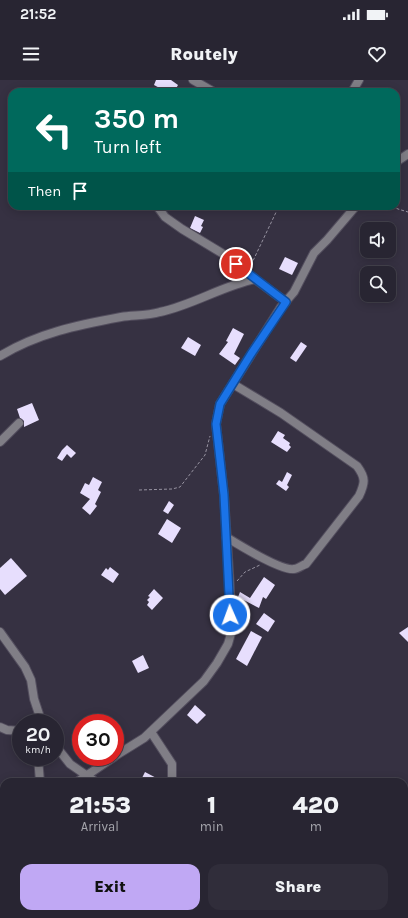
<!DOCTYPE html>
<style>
:root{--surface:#282532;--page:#302d3a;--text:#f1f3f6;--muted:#a5a5ac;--line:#44424d;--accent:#c0a8f4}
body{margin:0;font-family:Karla,sans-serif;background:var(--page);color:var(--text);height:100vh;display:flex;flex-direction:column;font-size:15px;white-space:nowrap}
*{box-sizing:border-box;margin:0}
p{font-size:13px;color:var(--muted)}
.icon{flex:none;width:22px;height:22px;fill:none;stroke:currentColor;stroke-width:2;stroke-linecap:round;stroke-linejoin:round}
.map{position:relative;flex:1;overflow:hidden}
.details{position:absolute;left:0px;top:698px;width:408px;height:140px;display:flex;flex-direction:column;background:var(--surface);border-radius:12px 12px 0 0;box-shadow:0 2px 10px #0003,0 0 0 1px var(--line)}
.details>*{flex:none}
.hud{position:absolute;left:8px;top:8px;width:392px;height:122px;border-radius:12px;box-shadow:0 2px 10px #0003,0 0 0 1px var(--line);background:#00695c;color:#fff;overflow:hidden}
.fabs{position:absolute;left:360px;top:142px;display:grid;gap:8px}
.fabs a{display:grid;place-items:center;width:36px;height:36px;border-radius:8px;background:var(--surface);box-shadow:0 2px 10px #0003,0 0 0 1px var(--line);font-size:20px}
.speed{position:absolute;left:12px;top:634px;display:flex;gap:8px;font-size:20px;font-weight:700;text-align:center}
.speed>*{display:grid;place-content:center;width:52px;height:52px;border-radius:50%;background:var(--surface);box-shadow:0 2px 10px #0003,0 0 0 1px var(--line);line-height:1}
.speed small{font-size:10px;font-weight:400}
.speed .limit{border:6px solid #d22;background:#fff;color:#111}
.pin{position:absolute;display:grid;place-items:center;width:34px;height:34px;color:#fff;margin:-17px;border:2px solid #fff;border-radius:50%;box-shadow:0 1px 4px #0007}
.me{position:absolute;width:44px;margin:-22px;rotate:358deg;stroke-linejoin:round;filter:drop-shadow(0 0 3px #0008)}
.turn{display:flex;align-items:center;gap:14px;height:84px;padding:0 20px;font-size:18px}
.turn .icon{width:52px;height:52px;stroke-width:2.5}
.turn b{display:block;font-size:28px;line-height:34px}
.then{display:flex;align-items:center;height:38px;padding:0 20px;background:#0003;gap:8px;font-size:15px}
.eta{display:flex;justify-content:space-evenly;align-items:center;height:68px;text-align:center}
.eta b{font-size:24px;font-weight:800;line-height:28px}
.cta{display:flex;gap:8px;margin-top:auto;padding:8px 20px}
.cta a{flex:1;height:46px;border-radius:12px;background:var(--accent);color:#111;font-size:16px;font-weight:800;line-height:46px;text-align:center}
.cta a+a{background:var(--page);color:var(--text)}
.status{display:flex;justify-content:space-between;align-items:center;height:28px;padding:0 20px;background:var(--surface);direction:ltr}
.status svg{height:11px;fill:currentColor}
header{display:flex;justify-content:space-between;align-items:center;height:52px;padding:0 20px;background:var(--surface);font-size:18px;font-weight:800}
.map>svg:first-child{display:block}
.building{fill:#e7defd}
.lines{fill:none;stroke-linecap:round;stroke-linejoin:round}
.minor-casing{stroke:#534e5e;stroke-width:10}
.path{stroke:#9793a1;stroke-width:1;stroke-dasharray:3 2;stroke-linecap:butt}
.minor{stroke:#807e86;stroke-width:8}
.route-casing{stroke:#114b97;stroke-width:10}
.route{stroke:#1a73e8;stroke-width:7}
</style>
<div class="status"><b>21:52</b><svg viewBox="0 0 49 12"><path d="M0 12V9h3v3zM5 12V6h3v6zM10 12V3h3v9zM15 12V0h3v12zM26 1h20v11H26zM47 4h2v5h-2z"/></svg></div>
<header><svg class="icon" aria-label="menu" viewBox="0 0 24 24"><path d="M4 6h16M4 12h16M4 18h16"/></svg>Routely<svg class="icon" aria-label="heart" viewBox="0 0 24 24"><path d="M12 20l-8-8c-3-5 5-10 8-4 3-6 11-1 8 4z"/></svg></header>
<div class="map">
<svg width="408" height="838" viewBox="0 0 408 838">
<rect width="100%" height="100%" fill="#363142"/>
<g class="building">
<polygon points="156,0 171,0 178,5 174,12 167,12 154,5"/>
<polygon points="195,136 204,140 201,146 203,147 200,153 190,148"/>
<polygon points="285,177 298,183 292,195 279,189"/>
<polygon points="233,248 244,254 234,274 240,278 235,285 219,274 228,262 226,261"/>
<polygon points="188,257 201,265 195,276 181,268"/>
<polygon points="301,262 307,266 296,282 290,278"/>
<polygon points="32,323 39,340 24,347 24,341 20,338 17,329"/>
<polygon points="278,351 285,355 283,358 290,363 289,365 291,367 287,372 271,362"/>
<polygon points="67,365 76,373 71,378 67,374 62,381 57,378 62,370"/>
<polygon points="287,392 292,395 287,405 289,407 286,411 276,404 279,400 282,402"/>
<polygon points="93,397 102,402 98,410 101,412 95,424 97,426 90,435 82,428 90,419 80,413 85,403 89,405"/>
<polygon points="169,421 174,425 168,434 163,431"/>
<polygon points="167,439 181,448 172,463 158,454"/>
<polygon points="11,478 27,496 5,515 0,509 0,488"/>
<polygon points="110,487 119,494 113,503 101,495 106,488 108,490"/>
<polygon points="264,497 275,505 266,519 263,517 259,528 238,517 240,512 250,518"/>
<polygon points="154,509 163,518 152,530 147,525 149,522 147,520 150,517 148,516"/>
<polygon points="264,533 275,541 268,552 256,544"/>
<polygon points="408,547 408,562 399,553"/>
<polygon points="251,551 262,557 247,586 236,579"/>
<polygon points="143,575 149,588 138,593 132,581"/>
<polygon points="195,625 206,635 197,644 187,635"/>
<polygon points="145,692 164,702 140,702"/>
</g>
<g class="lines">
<g class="minor-casing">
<g id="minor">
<polyline points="193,0 214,12"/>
<polyline points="352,12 359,0"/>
<polyline points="396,82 408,74"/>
<polyline points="157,126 165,137 182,149 225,175 255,199 286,222"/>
<path d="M0,276C38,253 78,245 121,237C134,235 147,236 160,232C193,225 222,206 255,199"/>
<polyline points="0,362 19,343"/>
<path d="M226,457C239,465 281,491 294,489C298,489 302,485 306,484L359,416C365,403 366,398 357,386L281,333L233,304"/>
<polyline points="0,552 25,587 31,600 34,619 42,643"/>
<polyline points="0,647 7,650 21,651"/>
<polyline points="151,652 172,684 172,702"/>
<polyline points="55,665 70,684 96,702"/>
<polyline points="115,676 144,658 204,601 217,583 228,564 232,550 229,493 224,415 216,344 220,324 281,227 294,212 314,173 327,160 356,126"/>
<polyline points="38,677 40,702"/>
<polyline points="77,702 114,677"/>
<polyline points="404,749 408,745"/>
<polyline points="0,760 4,758"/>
<polyline points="4,809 4,830"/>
<polyline points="183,834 188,838"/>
<polyline points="219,838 224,834"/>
<polyline points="357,838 357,834"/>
</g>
</g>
<g class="path">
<polyline points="392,126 398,129 408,132"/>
<polyline points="251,185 279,126"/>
<polyline points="139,410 172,409 180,407 205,375 210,356"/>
<polyline points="237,501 245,492 260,485"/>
</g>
<use href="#minor" class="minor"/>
</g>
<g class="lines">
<g class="route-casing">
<polyline id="route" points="230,535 224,415 216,344 220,324 251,274 286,222 236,184"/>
</g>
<use href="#route" class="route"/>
</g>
</svg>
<div class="fabs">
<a><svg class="icon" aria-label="sound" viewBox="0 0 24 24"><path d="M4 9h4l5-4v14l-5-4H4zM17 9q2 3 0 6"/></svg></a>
<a><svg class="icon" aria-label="search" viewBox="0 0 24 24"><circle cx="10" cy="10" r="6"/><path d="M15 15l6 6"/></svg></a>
</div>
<div class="speed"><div>20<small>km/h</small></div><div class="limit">30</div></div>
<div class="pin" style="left:236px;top:184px;background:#d93025"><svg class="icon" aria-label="arrive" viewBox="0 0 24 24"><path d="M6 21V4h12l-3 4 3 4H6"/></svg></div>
<svg class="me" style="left:230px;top:535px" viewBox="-20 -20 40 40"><circle r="17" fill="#1a73e8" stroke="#fff" stroke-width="3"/><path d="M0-11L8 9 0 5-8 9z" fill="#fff"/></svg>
<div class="hud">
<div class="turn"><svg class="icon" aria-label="left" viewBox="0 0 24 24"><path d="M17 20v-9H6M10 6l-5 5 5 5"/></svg><div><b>350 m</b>Turn left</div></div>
<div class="then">Then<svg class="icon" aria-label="arrive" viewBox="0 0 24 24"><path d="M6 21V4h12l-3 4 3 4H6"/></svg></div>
</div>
<section class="details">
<div class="eta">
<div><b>21:53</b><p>Arrival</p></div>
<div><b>1</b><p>min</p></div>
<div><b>420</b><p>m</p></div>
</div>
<div class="cta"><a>Exit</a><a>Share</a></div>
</section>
</div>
